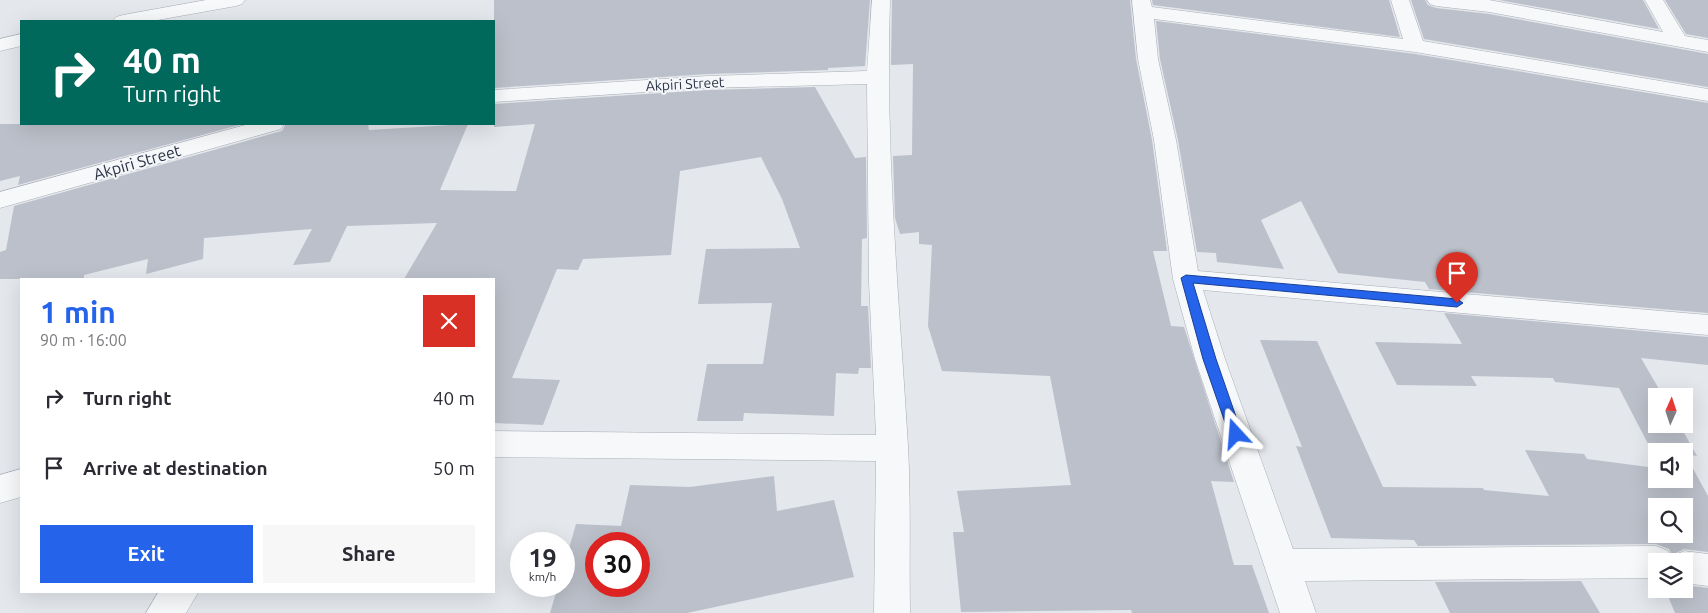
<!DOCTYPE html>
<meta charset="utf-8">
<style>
:root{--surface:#fff;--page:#f7f7f7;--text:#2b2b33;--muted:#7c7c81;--accent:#2563eb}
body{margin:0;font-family:Ubuntu,sans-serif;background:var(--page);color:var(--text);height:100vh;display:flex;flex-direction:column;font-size:19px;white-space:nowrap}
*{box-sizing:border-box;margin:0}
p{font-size:16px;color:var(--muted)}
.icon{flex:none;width:28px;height:28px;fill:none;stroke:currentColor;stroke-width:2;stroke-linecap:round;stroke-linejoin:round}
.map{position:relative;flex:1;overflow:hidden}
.side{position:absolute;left:20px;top:278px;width:475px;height:315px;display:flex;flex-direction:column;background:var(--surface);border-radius:0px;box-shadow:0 5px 20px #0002}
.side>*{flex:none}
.hud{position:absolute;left:20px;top:20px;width:475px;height:105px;border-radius:0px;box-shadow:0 5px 20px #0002;background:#00695c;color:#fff;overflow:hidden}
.needle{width:32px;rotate:3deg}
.fabs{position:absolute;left:1648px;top:388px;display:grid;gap:10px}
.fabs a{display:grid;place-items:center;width:45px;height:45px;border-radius:0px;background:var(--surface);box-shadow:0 5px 20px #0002;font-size:25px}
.speed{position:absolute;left:510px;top:532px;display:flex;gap:10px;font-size:25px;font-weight:700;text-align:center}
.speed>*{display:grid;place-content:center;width:65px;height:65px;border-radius:50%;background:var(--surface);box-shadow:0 5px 20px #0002;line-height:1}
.speed small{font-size:12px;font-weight:400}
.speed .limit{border:8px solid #d22;background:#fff;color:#111}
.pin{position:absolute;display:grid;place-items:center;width:42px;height:42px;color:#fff;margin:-51px -21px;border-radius:50% 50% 50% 0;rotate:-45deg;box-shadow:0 0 5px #0007}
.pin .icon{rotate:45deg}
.me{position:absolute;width:55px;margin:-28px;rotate:341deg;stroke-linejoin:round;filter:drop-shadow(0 0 4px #0008)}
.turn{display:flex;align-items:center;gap:18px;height:105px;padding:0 20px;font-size:22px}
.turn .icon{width:65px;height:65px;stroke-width:2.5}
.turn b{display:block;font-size:35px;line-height:42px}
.round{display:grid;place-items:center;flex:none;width:52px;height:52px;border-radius:0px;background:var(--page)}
.overview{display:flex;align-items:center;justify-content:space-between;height:85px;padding:0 20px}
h1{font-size:30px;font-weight:700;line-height:38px;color:var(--accent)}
.button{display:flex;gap:10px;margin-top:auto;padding:10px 20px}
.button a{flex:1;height:58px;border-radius:0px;background:var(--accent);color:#fff;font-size:20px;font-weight:700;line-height:58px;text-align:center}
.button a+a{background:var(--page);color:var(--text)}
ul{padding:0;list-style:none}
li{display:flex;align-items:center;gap:15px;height:70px;padding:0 20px}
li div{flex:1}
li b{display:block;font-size:19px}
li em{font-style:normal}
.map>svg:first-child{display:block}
.building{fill:#bbc0ca;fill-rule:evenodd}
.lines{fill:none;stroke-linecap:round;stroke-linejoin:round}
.minor-casing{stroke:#a9aeb7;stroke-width:1}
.minor{fill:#f7f8fa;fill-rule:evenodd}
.route{fill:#2563eb;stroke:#184099}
.labels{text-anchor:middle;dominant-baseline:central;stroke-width:4;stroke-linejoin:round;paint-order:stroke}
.far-street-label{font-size:14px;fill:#2b3445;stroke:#f4f6f9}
.street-label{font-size:16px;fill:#2b3445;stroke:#f4f6f9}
</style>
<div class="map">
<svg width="1708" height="613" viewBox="0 0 1708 613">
<rect width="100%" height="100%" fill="#e4e7ec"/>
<g class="building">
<polygon points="494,0 870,0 865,66 828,68 828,70 708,74 494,88"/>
<polygon points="892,0 1130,0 1136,59 1152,140 1167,251 1153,251 1171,326 1184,327 1234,482 1211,481 1234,565 1252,565 1269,613 1132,613 1131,610 961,612 953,532 964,532 957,491 1071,485 1050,376 942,371 928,326 932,245 919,244 919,232 900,234 895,218 893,156 912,155 913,64 891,65"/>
<polygon points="1152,0 1389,0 1400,37 1153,5"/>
<polygon points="1411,0 1425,0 1428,5 1436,8 1489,14 1708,54 1708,87 1424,39"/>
<polygon points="1499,0 1643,0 1659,29"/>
<polygon points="1665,0 1708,0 1708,38 1686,34"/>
<polygon points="1156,21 1415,54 1708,103 1708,313 1429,289 1425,282 1338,273 1301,201 1261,220 1284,269 1217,262 1216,253 1197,252 1178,140 1160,59"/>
<polygon points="815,87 855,158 866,157 867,238 862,239 861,306 868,306 871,368 859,368 858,374 836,373 834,416 744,413 743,421 697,421 707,364 763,364 772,303 698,304 706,249 800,248 782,199 761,157 680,171 671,255 583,259 578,270 557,269 512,378 560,380 543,425 494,423 494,279 404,279 437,223 347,226 330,262 293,265 312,229 204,238 203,259 146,274 148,259 84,275 84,279 0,279 0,252 6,250 14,206 282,131 286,124 368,124 369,130 468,124 440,190 516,191 535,124 494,127 494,104 708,90"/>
<polygon points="0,124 243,124 18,185 20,176 0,181"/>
<path d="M1444,313L1708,337V365L1641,358L1663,396H1656V424H1679L1697,456L1685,454L1708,496V552L1684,549L1672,555L1669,549L1656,544L1418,546L1414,540L1331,538L1296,446L1302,447L1260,340L1317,341L1383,487L1483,488L1484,490L1549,496L1525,450L1584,454L1587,459L1656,468V479H1684V451H1656V459L1619,388L1555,382L1553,378L1471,376L1477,386L1397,385L1375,342L1462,344ZM1656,506H1684V534H1656Z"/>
<path d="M774,476L777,511L834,500L854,577L687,613H550L558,586H564V566L576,524L621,526L630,485L690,487ZM596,544H639V586H596Z"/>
<polygon points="1581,581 1600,613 1450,613 1435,582"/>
<polygon points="1684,585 1708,588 1708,613 1675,613 1665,589 1684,589"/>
</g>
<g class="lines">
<g class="minor-casing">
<g id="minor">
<polygon points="206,0 245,0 242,4 236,6 152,21 113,21 116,17 123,15"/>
<path d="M872,0H890C885,149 899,297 908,446C911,502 909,558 910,613H874L876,461L494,457V431L876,435L869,282L867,84L708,88L494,102V90L708,76L867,71Z"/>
<polygon points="1132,0 1150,0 1152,7 1403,39 1391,0 1409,0 1423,41 1708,89 1708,101 1415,52 1154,19 1158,59 1176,140 1198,271 1708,315 1708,335 1203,290 1225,359 1293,549 1656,546 1668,551 1671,557 1684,551 1708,554 1708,586 1684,583 1684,561 1656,561 1656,578 1305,581 1316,613 1280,613 1195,359 1173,279 1154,140 1138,59"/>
<polygon points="1427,0 1489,0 1663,32 1645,0 1663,0 1685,36 1708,40 1708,52 1489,12 1436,6 1430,4"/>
<polygon points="21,34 21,46 0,51 0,39"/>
<polygon points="249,124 284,124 281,129 0,208 0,192"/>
<polygon points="21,469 21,497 0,503 0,475"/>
<polygon points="159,591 199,591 186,613 146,613"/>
</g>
</g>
<use href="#minor" class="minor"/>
</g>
<polygon class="route" points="1186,275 1457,299 1463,303 1457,307 1193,283 1216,359 1242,434 1236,439 1229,434 1203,359 1181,278"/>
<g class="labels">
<g class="far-street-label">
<text transform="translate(685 84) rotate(-3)">Akpiri Street</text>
</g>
<g class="street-label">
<text transform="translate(137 162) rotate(-16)">Akpiri Street</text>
</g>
</g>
</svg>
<div class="fabs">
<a><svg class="needle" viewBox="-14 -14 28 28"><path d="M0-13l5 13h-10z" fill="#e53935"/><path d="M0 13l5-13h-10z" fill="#7c7c81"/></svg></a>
<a><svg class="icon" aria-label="sound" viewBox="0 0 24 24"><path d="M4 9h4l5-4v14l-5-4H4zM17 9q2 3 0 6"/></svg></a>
<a><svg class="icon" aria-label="search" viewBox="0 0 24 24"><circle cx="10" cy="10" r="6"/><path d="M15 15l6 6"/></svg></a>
<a><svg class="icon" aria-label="layers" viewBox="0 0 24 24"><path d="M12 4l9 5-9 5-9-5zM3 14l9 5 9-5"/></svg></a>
</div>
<div class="speed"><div>19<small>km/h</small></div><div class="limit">30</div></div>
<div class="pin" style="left:1457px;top:303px;background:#d93025"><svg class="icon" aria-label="arrive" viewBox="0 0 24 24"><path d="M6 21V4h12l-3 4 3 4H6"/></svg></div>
<svg class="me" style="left:1236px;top:434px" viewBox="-20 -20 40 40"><path d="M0-17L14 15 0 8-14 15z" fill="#2563eb" stroke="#fff" stroke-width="4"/></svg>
<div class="hud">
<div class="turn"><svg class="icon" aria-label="right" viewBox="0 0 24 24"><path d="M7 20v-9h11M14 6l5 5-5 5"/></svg><div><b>40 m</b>Turn right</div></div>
</div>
<section class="side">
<div class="overview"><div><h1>1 min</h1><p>90 m · 16:00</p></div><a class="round" style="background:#d93025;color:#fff"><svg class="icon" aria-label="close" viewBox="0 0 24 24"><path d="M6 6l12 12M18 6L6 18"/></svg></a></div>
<ul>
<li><svg class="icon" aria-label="right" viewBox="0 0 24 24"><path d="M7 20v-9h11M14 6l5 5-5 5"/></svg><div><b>Turn right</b></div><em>40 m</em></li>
<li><svg class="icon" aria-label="arrive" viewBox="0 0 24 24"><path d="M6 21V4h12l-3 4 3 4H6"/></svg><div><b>Arrive at destination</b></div><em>50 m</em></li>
</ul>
<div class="button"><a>Exit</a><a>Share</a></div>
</section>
</div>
